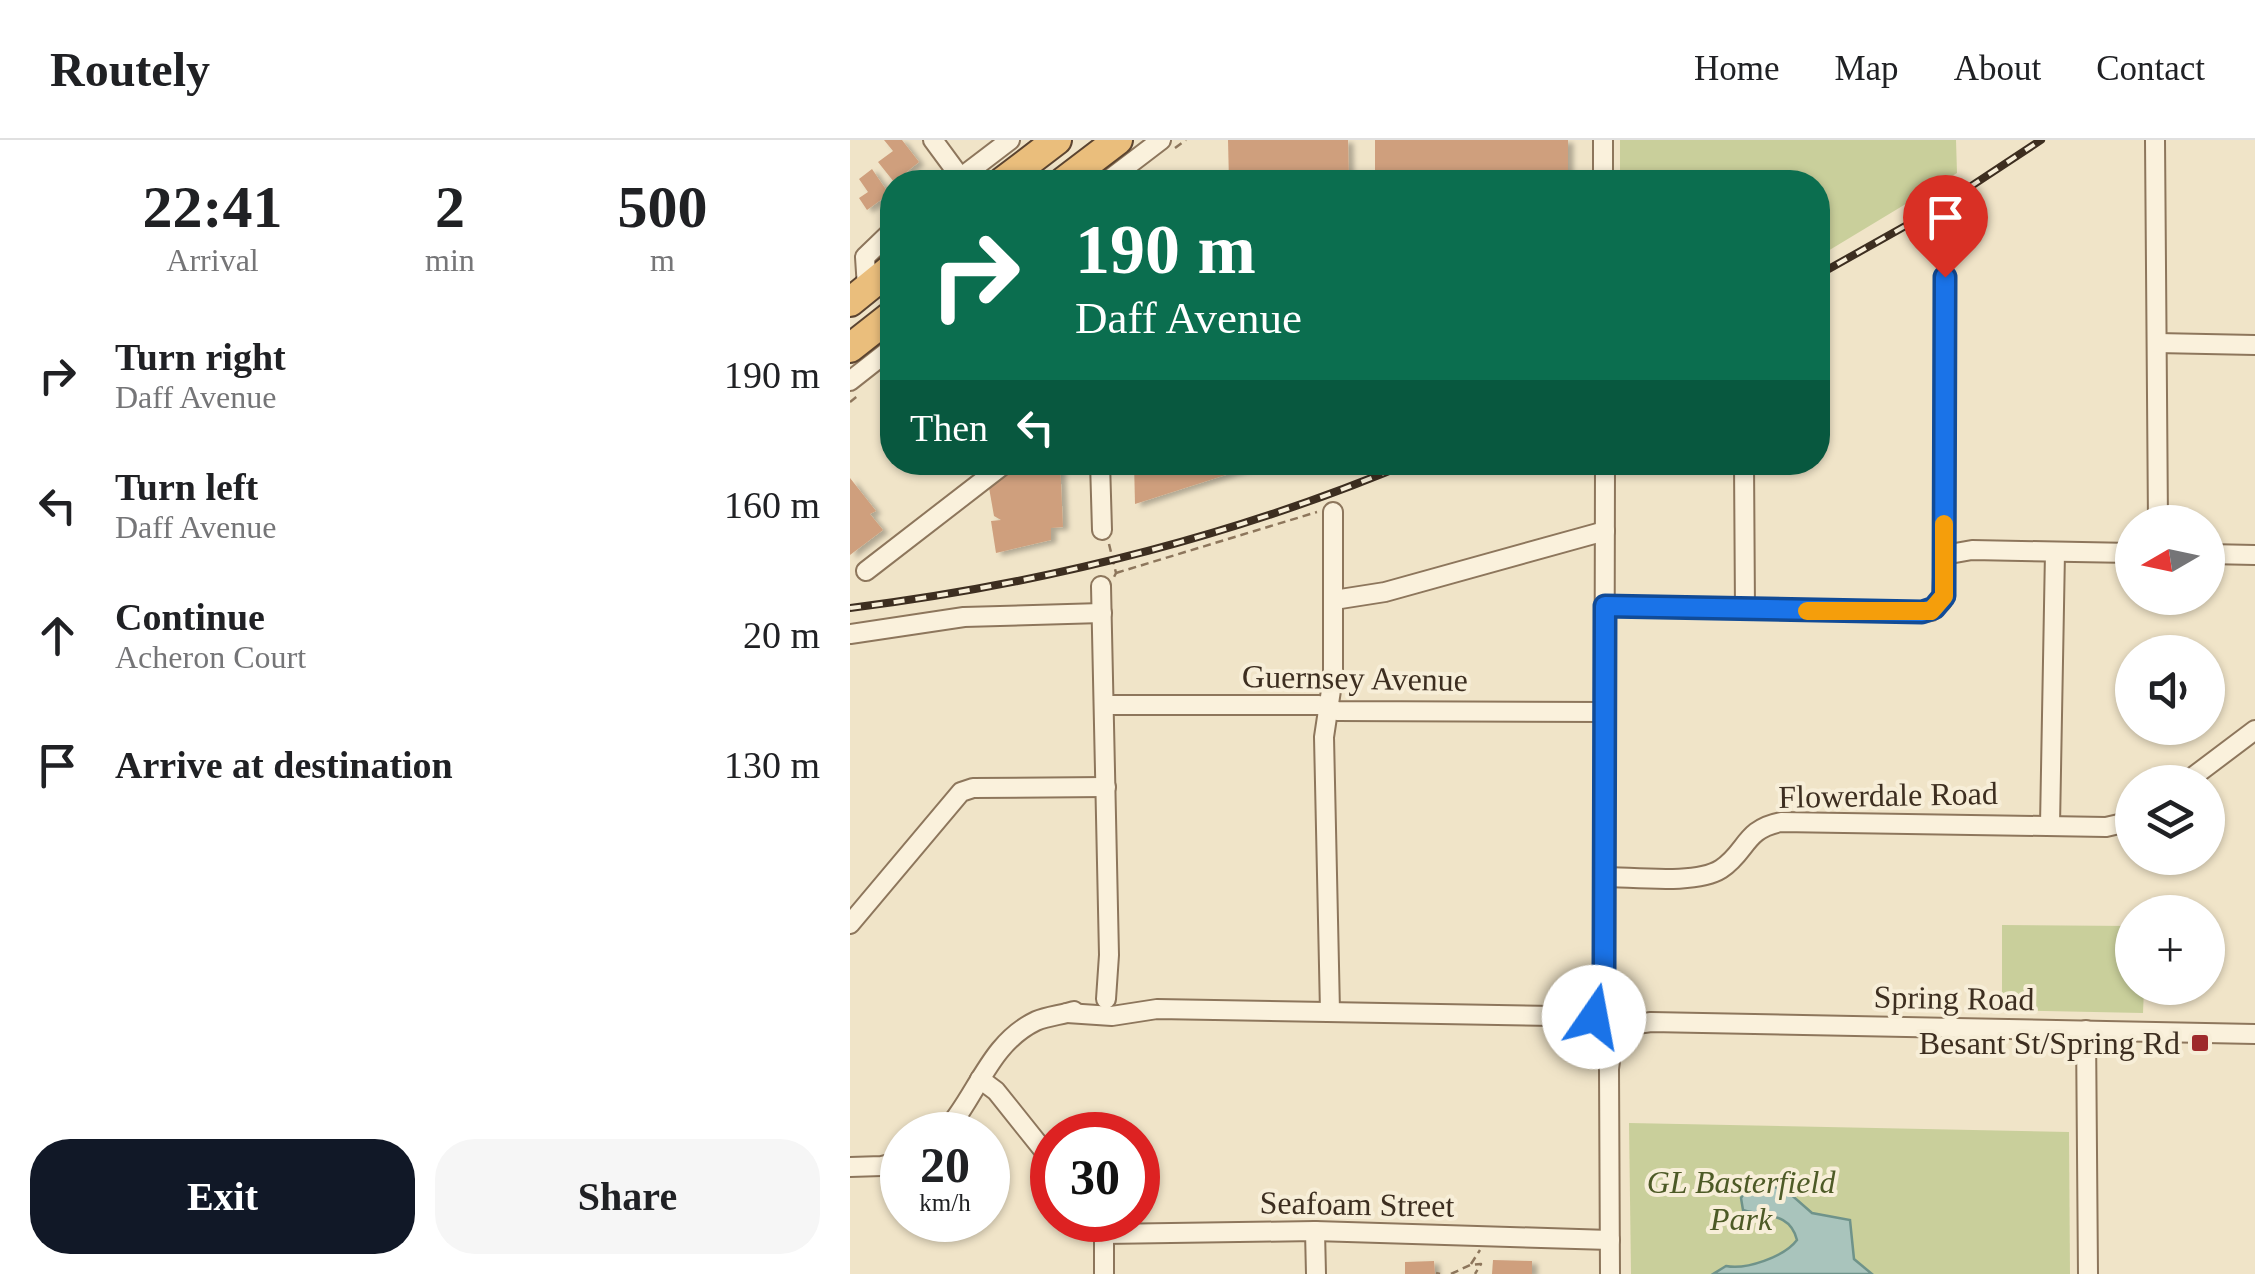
<!DOCTYPE html>
<style>
:root{--surface:#fff;--page:#f6f6f6;--text:#202124;--muted:#757577;--line:#e0e0e0;--accent:#111827}
body{margin:0;font-family:Georgia,serif;background:var(--page);color:var(--text);height:100vh;display:flex;flex-direction:column;font-size:38px;white-space:nowrap}
*{box-sizing:border-box;margin:0}
p{font-size:32px;color:var(--muted)}
.icon{flex:none;width:55px;height:55px;fill:none;stroke:currentColor;stroke-width:2;stroke-linecap:round;stroke-linejoin:round}
.map{position:relative;flex:1;overflow:hidden}
.panel{display:flex;flex-direction:column;background:var(--surface);width:850px}
.panel>*{flex:none}
.top-card{position:absolute;left:30px;top:30px;width:950px;height:305px;border-radius:40px;box-shadow:0 2px 8px #0004;background:#0b6e4f;color:#fff;overflow:hidden}
.needle{width:65px;rotate:261deg}
.tools{position:absolute;left:1265px;top:365px;display:grid;gap:20px}
.tools a{display:grid;place-items:center;width:110px;height:110px;border-radius:50%;background:var(--surface);box-shadow:0 2px 8px #0004;font-size:50px}
.speed{position:absolute;left:30px;top:972px;display:flex;gap:20px;font-size:50px;font-weight:700;text-align:center}
.speed>*{display:grid;place-content:center;width:130px;height:130px;border-radius:50%;background:var(--surface);box-shadow:0 2px 8px #0004;line-height:1}
.speed small{font-size:25px;font-weight:400}
.speed .limit{border:15px solid #d22;background:#fff;color:#111}
.pin{position:absolute;display:grid;place-items:center;width:85px;height:85px;color:#fff;margin:-102px -42px;border-radius:50% 50% 50% 0;rotate:-45deg;box-shadow:0 0 10px #0007}
.pin .icon{rotate:45deg}
.me{position:absolute;width:110px;margin:-55px;rotate:12deg;stroke-linejoin:round;filter:drop-shadow(0 0 8px #0008)}
.turn{display:flex;align-items:center;gap:35px;height:210px;padding:0 30px;font-size:45px}
.turn .icon{width:130px;height:130px;stroke-width:2.5}
.turn b{display:block;font-size:70px;line-height:85px}
.then{display:flex;align-items:center;height:95px;padding:0 30px;background:#0003;gap:20px;font-size:38px}
.eta{display:flex;justify-content:space-evenly;align-items:center;height:170px;text-align:center}
.eta b{font-size:60px;font-weight:700;line-height:70px}
.action{display:flex;gap:20px;margin-top:auto;padding:20px 30px}
.action a{flex:1;height:115px;border-radius:40px;background:var(--accent);color:#fff;font-size:40px;font-weight:700;line-height:115px;text-align:center}
.action a+a{background:var(--page);color:var(--text)}
ul{padding:0;list-style:none}
li{display:flex;align-items:center;gap:30px;height:130px;padding:0 30px}
li div{flex:1}
li b{display:block;font-size:38px}
li em{font-style:normal}
header{display:flex;align-items:center;gap:60px;box-sizing:border-box;height:140px;padding:0 50px;background:var(--surface);border-bottom:2px solid var(--line)}
header strong{font-size:48px}
nav{display:flex;gap:55px;margin-inline-start:auto;font-size:35px}
main{display:flex;flex:1;min-height:0}
.map>svg:first-child{display:block}
.green{fill:#c9cf9b}
.water{fill:#a9c4bc;stroke:#6f938a;stroke-width:2.5}
.building{fill:#cf9f7d;filter:url(#shadow)}
.lines{fill:none;stroke-linecap:round;stroke-linejoin:round}
.minor-casing{stroke:#8d765c;stroke-width:22}
.trunk-casing{stroke:#5b4430;stroke-width:32}
.path{stroke:#8d765c;stroke-width:2.5;stroke-dasharray:8 5;stroke-linecap:butt}
.minor{stroke:#faf1dc;stroke-width:18}
.trunk{stroke:#eabe7c;stroke-width:28}
.rail-casing{stroke:#3d2e20;stroke-width:8}
.rail{stroke:#f7eed8;stroke-width:4;stroke-dasharray:11;stroke-linecap:butt}
.route-casing{stroke:#114b97;stroke-width:25}
.route{stroke:#1a73e8;stroke-width:18}
.slow{stroke:#f59e0b;stroke-width:18}
.poi-dot{fill:#9e2a2b;stroke:#f7eed8;stroke-width:4}
.labels{text-anchor:middle;dominant-baseline:central;stroke-width:8;stroke-linejoin:round;paint-order:stroke}
.street-label{font-size:32px;fill:#3d2e20;stroke:#f7eed8}
.poi-label{font-size:32px;fill:#3d2e20;stroke:#f7eed8;text-anchor:end}
.park-label{font-size:32px;font-style:italic;fill:#4d5a26;stroke:#f7eed8}
</style>
<header>
<strong>Routely</strong>
<nav><a>Home</a><a>Map</a><a>About</a><a>Contact</a></nav>
</header>
<main>
<section class="panel">
<div class="eta">
<div><b>22:41</b><p>Arrival</p></div>
<div><b>2</b><p>min</p></div>
<div><b>500</b><p>m</p></div>
</div>
<ul>
<li><svg class="icon" aria-label="right" viewBox="0 0 24 24"><path d="M7 20v-9h11M14 6l5 5-5 5"/></svg><div><b>Turn right</b><p>Daff Avenue</p></div><em>190 m</em></li>
<li><svg class="icon" aria-label="left" viewBox="0 0 24 24"><path d="M17 20v-9H6M10 6l-5 5 5 5"/></svg><div><b>Turn left</b><p>Daff Avenue</p></div><em>160 m</em></li>
<li><svg class="icon" aria-label="ahead" viewBox="0 0 24 24"><path d="M12 20V5M6 11l6-6 6 6"/></svg><div><b>Continue</b><p>Acheron Court</p></div><em>20 m</em></li>
<li><svg class="icon" aria-label="arrive" viewBox="0 0 24 24"><path d="M6 21V4h12l-3 4 3 4H6"/></svg><div><b>Arrive at destination</b></div><em>130 m</em></li>
</ul>
<div class="action"><a>Exit</a><a>Share</a></div>
</section>
<div class="map">
<svg width="1405" height="1134" viewBox="0 0 1405 1134">
<defs>
<filter id="shadow"><feDropShadow dx="5.5" dy="3" stdDeviation="2.5" flood-color="#0004"/></filter>
</defs>
<rect width="100%" height="100%" fill="#f0e4c8"/>
<g class="green">
<polygon points="770,0 1106,0 1107,33 968,117 968,42 770,42"/>
<polygon points="1152,785 1282,786 1282,848 1294,848 1293,873 1152,870"/>
<polygon points="779,983 1219,992 1220,1134 781,1134"/>
</g>
<path class="water" d="M916,1045L937,1051L962,1073L1000,1080L1004,1119L1022,1134H863L876,1126C896,1130 934,1117 947,1100C940,1072 916,1077 893,1070L891,1058L897,1048Z"/>
<g class="building">
<polygon points="34,0 52,0 69,22 44,42 28,22 43,11"/>
<polygon points="378,0 498,0 499,42 379,42"/>
<rect x="525" y="0" width="193" height="42"/>
<polygon points="22,29 39,54 17,70 9,58 18,52 9,39"/>
<polygon points="168,322 210,322 213,387 201,388 201,400 146,413 141,381 151,380 144,376 138,342"/>
<polygon points="284,322 413,322 413,323 285,364"/>
<polygon points="0,338 26,371 20,374 33,390 0,415"/>
<polygon points="643,1120 682,1121 682,1134 642,1134"/>
<polygon points="584,1121 585,1134 555,1134 555,1122"/>
</g>
<g class="lines">
<g class="minor-casing">
<g id="minor">
<polyline points="83,0 111,38"/>
<polyline points="753,0 753,42"/>
<polyline points="1305,0 1308,382"/>
<polyline points="105,42 160,0"/>
<polyline points="256,42 311,0"/>
<polyline points="17,148 15,117 42,91"/>
<polyline points="1307,203 1405,205"/>
<polyline points="0,241 42,208"/>
<polyline points="250,322 252,390"/>
<polyline points="894,322 895,470"/>
<polyline points="1358,414 1405,415"/>
<polyline points="1094,415 1095,137"/>
<polyline points="16,431 157,322"/>
<polyline points="251,446 259,815 256,859"/>
<polyline points="484,460 535,452 755,391"/>
<polyline points="755,466 1072,472 1081,471 1092,461 1094,415 1122,410 1282,413"/>
<polyline points="0,494 114,477 252,473"/>
<polyline points="254,565 469,565 487,571 754,572"/>
<polyline points="1336,642 1405,590"/>
<polyline points="1200,685 1205,412"/>
<path d="M754,737C784,737 846,745 871,729C897,712 894,689 931,682L1256,687L1282,681"/>
<polyline points="0,784 111,652 123,648 256,647"/>
<path d="M761,866L750,867C743,873 742,881 747,888L757,892L766,887L769,880L768,873"/>
<polyline points="747,870 754,830 755,322"/>
<polyline points="480,871 474,597 483,537 483,372"/>
<polyline points="217,873 262,876 307,869 704,876 745,873"/>
<polyline points="766,887 801,882 1405,894"/>
<polyline points="1236,890 1238,1134"/>
<polyline points="130,939 146,951 202,1021"/>
<path d="M92,995C127,958 138,904 186,881C198,876 212,875 224,871"/>
<polyline points="0,1027 32,1026 52,1021"/>
<polyline points="249,1080 254,1094 254,1134"/>
<polyline points="465,1091 466,1134"/>
<polyline points="254,1094 465,1091 760,1100"/>
<polyline points="760,1134 759,929 764,889"/>
</g>
</g>
<g class="trunk-casing">
<g id="trunk">
<polyline points="152,42 207,0"/>
<polyline points="213,42 268,0"/>
<polyline points="0,162 42,128"/>
<polyline points="0,208 42,175"/>
</g>
</g>
<g class="path">
<polyline points="325,8 336,0"/>
<polyline points="0,262 10,254"/>
<polyline points="259,404 266,433 263,439"/>
<polyline points="266,433 467,372"/>
<polyline points="621,1124 630,1110"/>
<polyline points="586,1133 590,1134"/>
<polyline points="601,1134 620,1125 631,1124 625,1134"/>
</g>
<use href="#minor" class="minor"/>
<use href="#trunk" class="trunk"/>
<g class="rail-casing">
<g id="rail">
<polyline points="968,135 1091,66 1191,0"/>
<path d="M0,468C192,444 382,397 561,322"/>
</g>
</g>
<use href="#rail" class="rail"/>
</g>
<g class="lines">
<g class="route-casing">
<polyline id="route" points="744,877 754,830 755,466 1072,472 1084,468 1094,456 1095,137"/>
</g>
<use href="#route" class="route"/>
<polyline class="slow" points="957,471 1081,471 1094,456 1094,384"/>
</g>
<rect class="poi-dot" x="1340" y="893" width="20" height="20" rx="5"/>
<g class="labels">
<g class="street-label">
<text transform="translate(505 538) rotate(1)">Guernsey Avenue</text>
<text transform="translate(1038 655) rotate(-1)">Flowerdale Road</text>
<text transform="translate(1104 858) rotate(1)">Spring Road</text>
<text transform="translate(507 1064) rotate(1)">Seafoam Street</text>
</g>
<g class="poi-label">
<text x="1330" y="903">Besant St/Spring Rd</text>
</g>
<g class="park-label">
<text x="891" y="1042">GL Basterfield<tspan x="891" dy="37">Park</tspan></text>
</g>
</g>
</svg>
<div class="tools">
<a><svg class="needle" viewBox="-14 -14 28 28"><path d="M0-13l5 13h-10z" fill="#e53935"/><path d="M0 13l5-13h-10z" fill="#757577"/></svg></a>
<a><svg class="icon" aria-label="sound" viewBox="0 0 24 24"><path d="M4 9h4l5-4v14l-5-4H4zM17 9q2 3 0 6"/></svg></a>
<a><svg class="icon" aria-label="layers" viewBox="0 0 24 24"><path d="M12 4l9 5-9 5-9-5zM3 14l9 5 9-5"/></svg></a>
<a>+</a>
</div>
<div class="speed"><div>20<small>km/h</small></div><div class="limit">30</div></div>
<div class="pin" style="left:1095px;top:137px;background:#d93025"><svg class="icon" aria-label="arrive" viewBox="0 0 24 24"><path d="M6 21V4h12l-3 4 3 4H6"/></svg></div>
<svg class="me" style="left:744px;top:877px" viewBox="-20 -20 40 40"><circle r="19" fill="#fff"/><path d="M0-13L10 11 0 6-10 11z" fill="#1a73e8"/></svg>
<div class="top-card">
<div class="turn"><svg class="icon" aria-label="right" viewBox="0 0 24 24"><path d="M7 20v-9h11M14 6l5 5-5 5"/></svg><div><b>190 m</b>Daff Avenue</div></div>
<div class="then">Then<svg class="icon" aria-label="left" viewBox="0 0 24 24"><path d="M17 20v-9H6M10 6l-5 5 5 5"/></svg></div>
</div>
</div>
</main>
